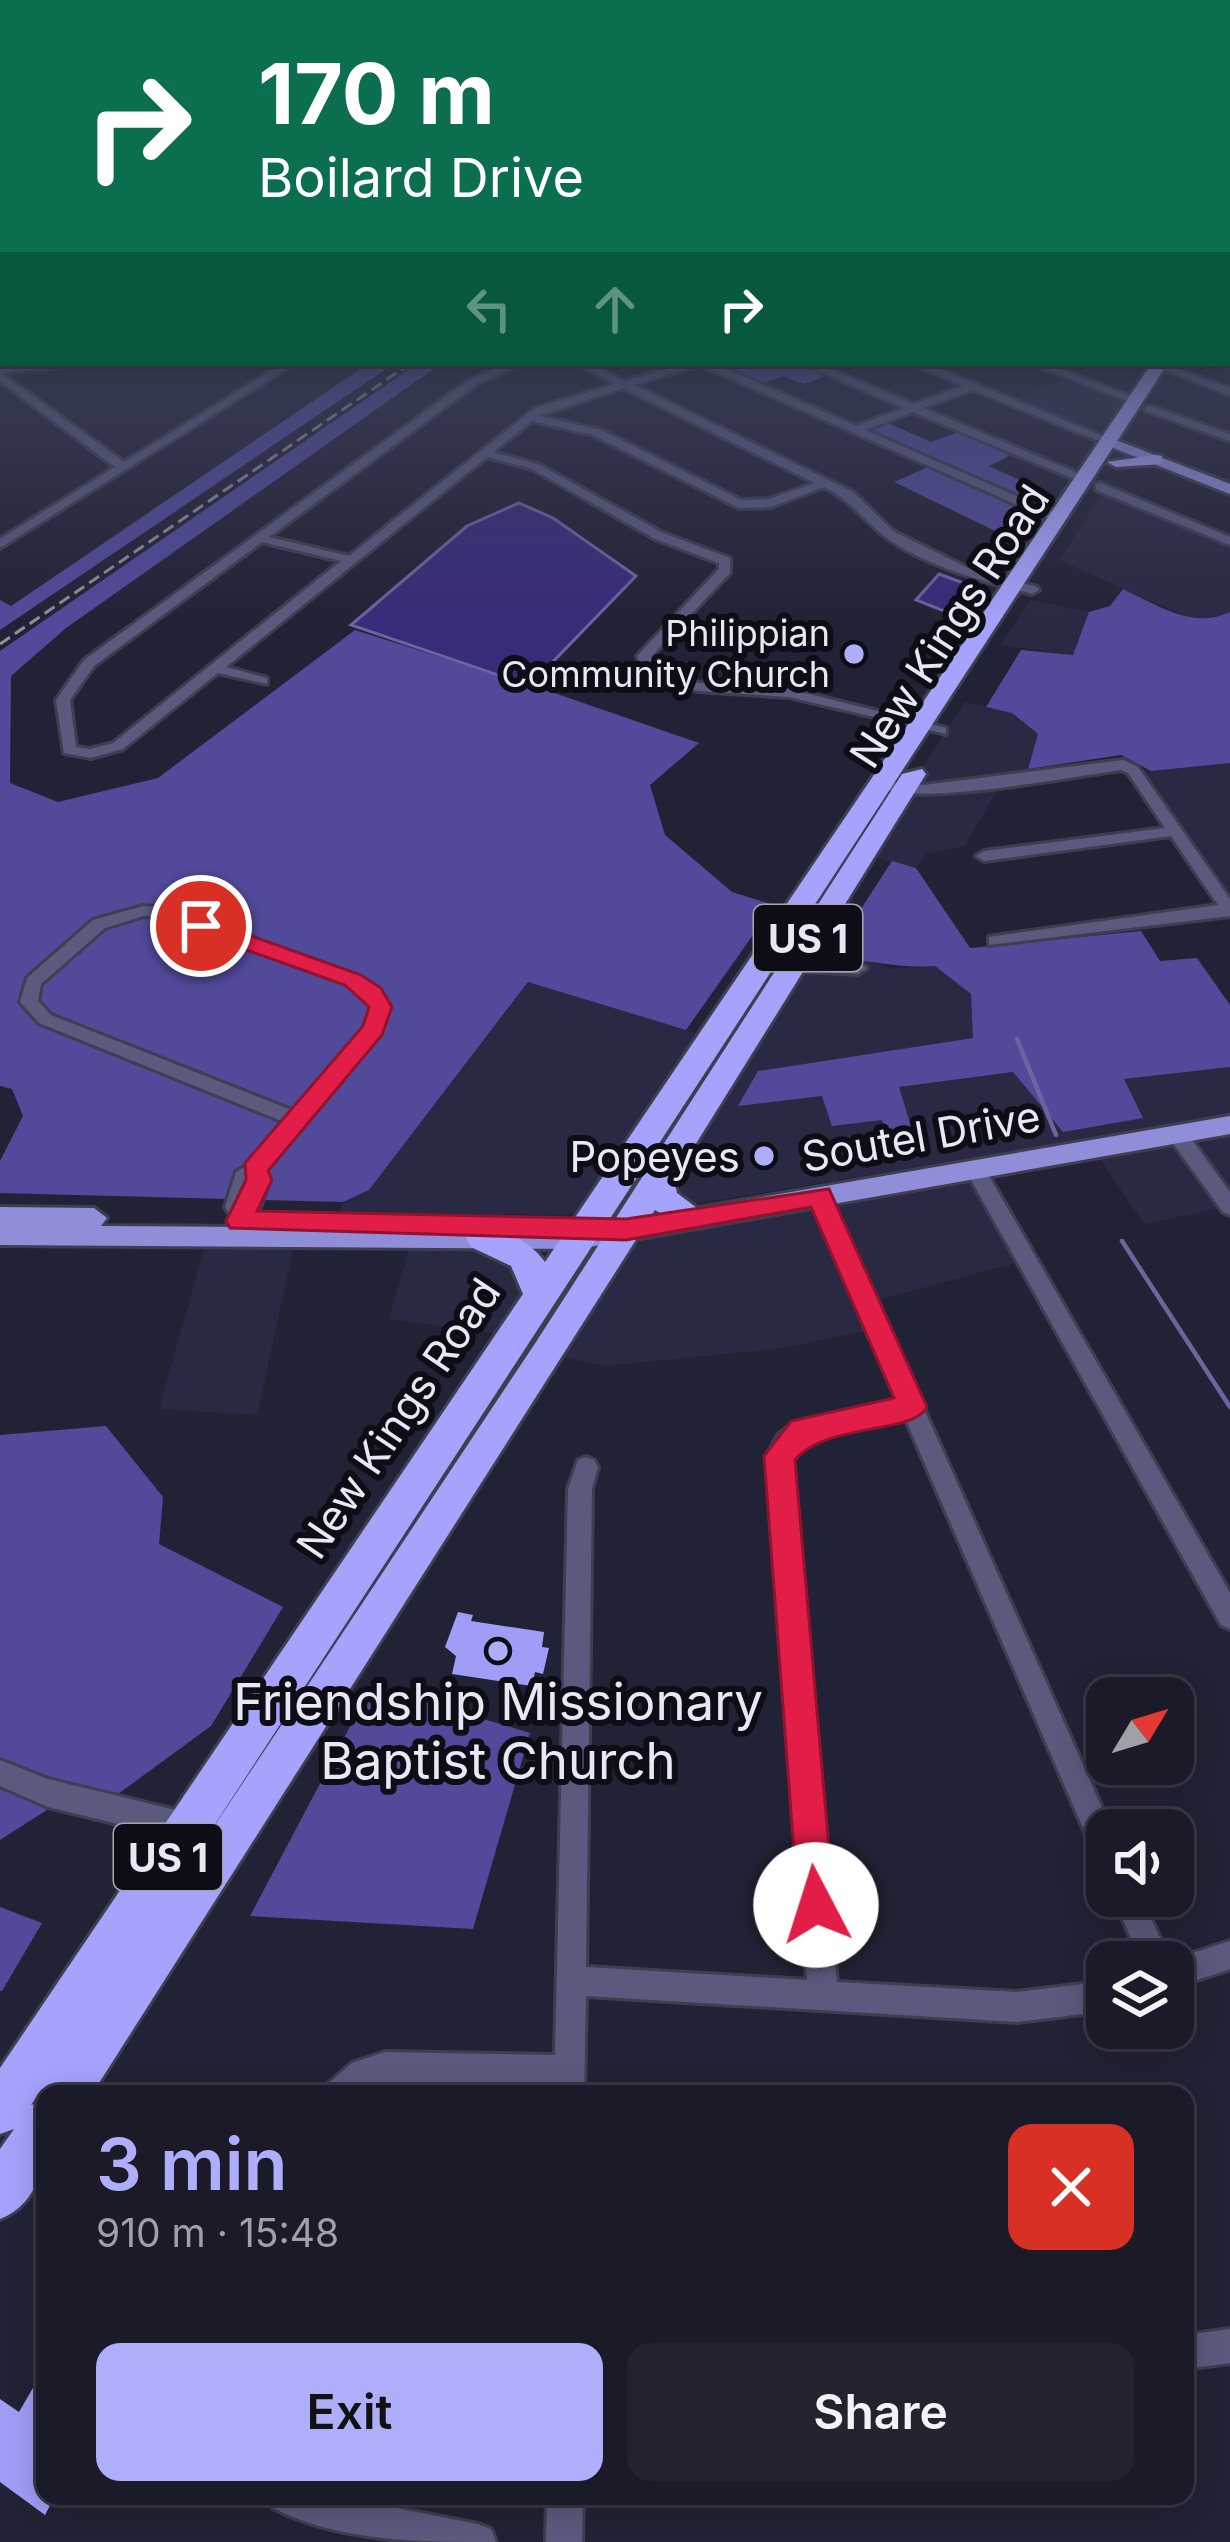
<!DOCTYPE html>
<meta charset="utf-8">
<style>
:root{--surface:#1a1a28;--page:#232330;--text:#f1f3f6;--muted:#9fa1a8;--line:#383845;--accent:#afaefa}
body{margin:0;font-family:Inter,sans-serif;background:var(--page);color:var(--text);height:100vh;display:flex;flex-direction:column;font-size:45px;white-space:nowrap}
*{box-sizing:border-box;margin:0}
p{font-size:39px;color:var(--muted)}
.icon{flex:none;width:66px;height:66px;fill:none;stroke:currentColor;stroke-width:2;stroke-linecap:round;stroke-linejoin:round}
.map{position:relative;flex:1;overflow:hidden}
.panel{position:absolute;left:36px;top:2085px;width:1158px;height:420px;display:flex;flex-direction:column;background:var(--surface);border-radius:24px;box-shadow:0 6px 30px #0003,0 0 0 3px var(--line)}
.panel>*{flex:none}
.hud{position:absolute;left:0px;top:0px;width:1230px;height:366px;box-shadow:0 6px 30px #0003,0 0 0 3px var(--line);background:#0b6e4f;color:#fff;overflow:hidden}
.needle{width:78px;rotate:52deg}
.controls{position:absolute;left:1086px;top:1677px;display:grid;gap:24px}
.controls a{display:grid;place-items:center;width:108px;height:108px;border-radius:24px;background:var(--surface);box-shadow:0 6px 30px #0003,0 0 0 3px var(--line);font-size:60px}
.pin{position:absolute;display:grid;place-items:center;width:102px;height:102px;color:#fff;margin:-51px;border:6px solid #fff;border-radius:50%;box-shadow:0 3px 12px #0007}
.me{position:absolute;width:132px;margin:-66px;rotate:355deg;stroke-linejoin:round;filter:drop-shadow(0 0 9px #0008)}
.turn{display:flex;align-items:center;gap:42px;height:252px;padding:0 60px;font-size:54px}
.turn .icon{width:156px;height:156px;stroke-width:2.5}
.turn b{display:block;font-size:84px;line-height:102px}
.lanes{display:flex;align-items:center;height:114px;padding:0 60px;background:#0003;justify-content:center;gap:60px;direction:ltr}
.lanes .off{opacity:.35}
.round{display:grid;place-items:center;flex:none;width:126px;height:126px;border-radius:24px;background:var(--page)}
.headline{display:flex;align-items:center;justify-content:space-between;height:204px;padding:0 60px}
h1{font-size:72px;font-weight:600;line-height:90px;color:var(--accent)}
.button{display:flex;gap:24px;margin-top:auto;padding:24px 60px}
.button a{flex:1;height:138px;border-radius:24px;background:var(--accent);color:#111;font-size:48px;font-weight:600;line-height:138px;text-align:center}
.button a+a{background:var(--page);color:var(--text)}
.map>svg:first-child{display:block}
.built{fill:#2a2943}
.forest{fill:#514a9b}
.water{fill:#372c7a;stroke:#6c649f;stroke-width:3}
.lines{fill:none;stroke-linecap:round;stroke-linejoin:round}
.stream{stroke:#6c649f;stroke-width:4.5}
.building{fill:#a09df6}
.minor-casing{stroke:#3e3e51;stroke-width:6}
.major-casing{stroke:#3e3e51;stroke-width:6}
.highway-casing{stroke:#3e3e51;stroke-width:6}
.minor{fill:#5a5a7e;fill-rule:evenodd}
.major{fill:#908ed8;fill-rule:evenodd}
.highway{fill:#a5a3fc;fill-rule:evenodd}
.rail{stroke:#8e8e9e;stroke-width:3;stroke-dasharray:12 6;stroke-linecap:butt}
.route{fill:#e11d48;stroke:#92132f;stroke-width:3}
.poi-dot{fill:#afaefa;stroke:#0d0d16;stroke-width:4.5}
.labels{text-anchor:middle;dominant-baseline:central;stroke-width:12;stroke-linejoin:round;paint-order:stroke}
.far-poi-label{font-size:36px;fill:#e7e7f5;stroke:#0d0d16;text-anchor:end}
.shield{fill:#0d0d16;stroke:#a6a6b2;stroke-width:3}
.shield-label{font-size:39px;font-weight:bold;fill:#e7e7f5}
.street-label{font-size:42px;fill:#e7e7f5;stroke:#0d0d16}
.poi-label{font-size:42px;fill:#e7e7f5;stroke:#0d0d16;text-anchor:end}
.near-poi-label{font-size:51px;fill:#e7e7f5;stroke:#0d0d16}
</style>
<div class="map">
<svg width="1230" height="2542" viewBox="0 0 1230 2542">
<rect width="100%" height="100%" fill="#222236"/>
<g class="built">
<polygon points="1068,378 1127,400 1112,424 1078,426 1013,400"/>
<polygon points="1105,490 1230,545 1230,612 1210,622 1189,618 1059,560"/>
<polygon points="1030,600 1089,612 1074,655 1001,645"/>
<polygon points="965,702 1012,713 1038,735 1028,769 1007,773 965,846 926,854 916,868 867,855"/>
<polygon points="1230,763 1230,904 1143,777 1151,771"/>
<polygon points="807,954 868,959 892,969 935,966 971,994 973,1038 759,1071 740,1106 823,1096 882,1120 887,1136 912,1133 898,1087 1014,1072 1143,1118 1123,1079 1230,1067 1230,1116 686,1205 665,1179"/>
<polygon points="529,982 701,1035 583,1209 564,1215 340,1212 343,1202 369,1190"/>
<polygon points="1230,1135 1230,1206 1144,1224 1099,1157"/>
<polygon points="973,1179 1019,1262 859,1305 869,1330 783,1348 604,1366 560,1357 640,1238"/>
<polygon points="205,1246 294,1246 257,1415 159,1409"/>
<polygon points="410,1246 494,1250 530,1283 500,1334 389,1319"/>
</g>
<g class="forest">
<polygon points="369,363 395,363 0,630 0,600 11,606"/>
<polygon points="418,363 442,363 66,628 11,676 10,783 58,802 158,778 355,630 513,680 529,679 537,687 699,743 650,785 665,835 732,892 774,905 686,1030 528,982 369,1190 343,1202 0,1193 0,1161 23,1116 12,1089 0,1086 0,651"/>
<polygon points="711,363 797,363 827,376 803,384 783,376 760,385"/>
<polygon points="886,422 931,442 958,432 1013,454 989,466 1046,492 1037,506 864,431"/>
<polygon points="928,467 1033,515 1018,542 894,482"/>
<path d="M1123,589C1158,605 1193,630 1230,612V763L1151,771L1121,755L1028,769L1038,734L1012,713L986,707L1021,650L1073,655L1089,612L1110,606Z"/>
<path d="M892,861L916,868L970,948L1141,931L1160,961L1197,958L1230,1005V1067L1124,1079L1143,1118L1063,1132L1013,1072L899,1087L913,1133L887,1136L882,1120L832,1126L822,1096L738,1106L758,1071L973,1038L971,994L935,966C897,969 867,959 829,958Z"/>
<polygon points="106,1426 163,1497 159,1544 283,1607 211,1726 118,1794 50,1808 0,1840 0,1435"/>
<polygon points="372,1685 530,1733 473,1929 250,1916"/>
<polygon points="0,1907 42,1923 2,1991 0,1991"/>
</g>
<g class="water">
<polygon points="519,503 553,518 636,576 540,675 513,680 351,625 467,526"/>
<polygon points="939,574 974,587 954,615 916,600"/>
</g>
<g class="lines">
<g class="stream">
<polyline points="1017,1039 1056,1135"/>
<polyline points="1122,1241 1230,1407"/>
</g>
</g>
<g class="building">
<polygon points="458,1612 473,1615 471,1621 544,1632 542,1647 549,1648 543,1674 535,1672 532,1686 452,1674 456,1656 445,1647"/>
<polygon points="37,2381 45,2387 45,2496 55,2496 45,2515 0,2482 0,2399 19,2412"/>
</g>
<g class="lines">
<g class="minor-casing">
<g id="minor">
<rect x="1227" y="288" width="3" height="6"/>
<polygon points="1227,330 1230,331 1230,345 1227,344"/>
<polygon points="51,363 98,363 1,373 124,462 284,363 296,363 0,548 0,539 115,467 0,381 0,367"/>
<path d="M509,363H523L477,384L269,537L349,556L535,408L615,384L575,363H588L625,381L686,363H713L856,426L904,408L801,363H815L914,404L963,386L911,363H925L1114,441L1104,443L973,390L923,408L1087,477V481H1079L913,412L865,430L1060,515L1062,518L1056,522L700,365L634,385L853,492L893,531L966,567L1037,587L1039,590L1032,594C985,582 921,565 883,535C862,518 849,499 824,487L771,507L739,508L593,435L532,421L493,452L540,465L663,533L730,558V573L651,657L657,671L699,683L789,689L946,728V734L789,697L698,691L646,677L637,656L719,569V563L655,539L532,469L487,457L226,667L267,678V684L218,673L123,749L91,758L64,753L56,700L84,660L469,380ZM623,388L815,483L769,499L741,500L601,430L539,416ZM262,542L341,561L113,743L90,749L76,747L70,700L94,666Z"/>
<polygon points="1030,363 1045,363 1140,400 1131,402"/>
<polygon points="1145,363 1160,363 1230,388 1230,395"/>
<polygon points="1150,406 1230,434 1230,441 1146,411 1146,407"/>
<polygon points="1100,483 1230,537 1230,545 1096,490 1096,484"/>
<path d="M1123,760L1138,767L1230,899V916L989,945V937L995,936L1218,905L1171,836L984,861L976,856L984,851L1165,828L1128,773L1121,770C1075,776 914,807 881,787L889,782L924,785Z"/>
<path d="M143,906L169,908L359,976L379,989L389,1007L380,1033L264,1171L269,1180C263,1200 256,1232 231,1227L228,1222L231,1216L225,1207L236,1172L247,1165L284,1122L39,1023L20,1002L27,978L93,920ZM144,916L161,917L347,984L366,997L371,1007L365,1027L294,1111L51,1015L38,1001L41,984L105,928Z"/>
<polygon points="790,960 858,962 867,968 858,974 784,970 784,962"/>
<polygon points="1177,1127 1184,1129 1230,1192 1230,1215 1223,1212 1170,1139 1167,1134 1170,1129"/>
<polygon points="975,1162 982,1164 1230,1593 1230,1629 1221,1625 965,1169"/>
<polygon points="819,1189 829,1196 1112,1830 1107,1830 1107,1864 1097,1860 905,1418 807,1438 791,1456 837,1982 1017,1992 1107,1981 1107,2011 1017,2022 586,1996 584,2094 554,2094 554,2085 385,2082 363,2094 325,2094 329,2083 352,2063 385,2052 555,2055 568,1489 578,1460 586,1457 594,1460 598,1467 592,1489 586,1967 807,1980 767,1456 778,1435 793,1423 898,1401 809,1196"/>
<polygon points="0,1760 48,1779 188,1813 198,1817 202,1827 198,1837 188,1841 48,1807 0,1786"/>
<polygon points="1113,1896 1141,1896 1170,1960 1230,1941 1230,1969 1173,1988 1173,1962 1141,1962"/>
<polygon points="1230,2329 1230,2363 1185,2369 1185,2335"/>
<path d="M267,2496H335L478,2524L491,2529L496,2542C421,2542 340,2542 273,2508Z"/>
<polygon points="547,2496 583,2496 582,2542 546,2542"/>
</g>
</g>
<g class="major-casing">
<g id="major">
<polygon points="1108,437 1230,484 1230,494 1103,444 1103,438"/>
<polygon points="1230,1116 1230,1134 578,1249 0,1245 0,1207 94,1208 107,1218 101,1226 578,1229"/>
</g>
</g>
<g class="highway-casing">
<g id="highway">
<path d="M1152,363H1168L195,1855L536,1342L902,774L922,769L926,774L674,1179L677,1193L709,1217L704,1226H682L655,1210L92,2094H45C45,2141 51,2198 0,2219V2149L14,2129L0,2134V2068L523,1294L511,1266L471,1247L466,1238L471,1229C495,1221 530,1241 545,1262ZM42,2089L43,2101L31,2105Z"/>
<polygon points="1156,455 1162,456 1162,464 1116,467 1107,462"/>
</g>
</g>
<use href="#minor" class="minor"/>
<use href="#major" class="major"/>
<use href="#highway" class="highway"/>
<polyline class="rail" points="0,644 411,363"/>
</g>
<linearGradient id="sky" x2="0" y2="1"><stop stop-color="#13131e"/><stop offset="0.43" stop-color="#3e445d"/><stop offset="1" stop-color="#3e445d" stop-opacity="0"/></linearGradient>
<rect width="1230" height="628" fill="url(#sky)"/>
<path class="route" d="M193,921H209L361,975L381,988L392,1007L382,1035L268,1171L272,1180L257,1211L626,1219L829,1189L927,1407C913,1435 826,1422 795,1460L834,1905L829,1918L816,1924L803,1918L798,1905L764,1456L791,1421L894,1398L811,1207L626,1240L230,1228L226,1221L246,1180L245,1163L363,1026L369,1007L345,985L193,931Z"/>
<g class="poi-dot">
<circle cx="854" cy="654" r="12"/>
<circle cx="764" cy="1156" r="12"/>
<circle cx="498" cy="1651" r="12"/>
</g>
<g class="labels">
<g class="far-poi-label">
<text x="830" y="633">Philippian<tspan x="830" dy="41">Community Church</tspan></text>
</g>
<g class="shield">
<rect x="754" y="905" width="108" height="66" rx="9"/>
<rect x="114" y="1824" width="108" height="66" rx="9"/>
</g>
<g class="shield-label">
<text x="808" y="938">US 1</text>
<text x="168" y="1857">US 1</text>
</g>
<g class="street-label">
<text transform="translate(949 626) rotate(-57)">New Kings Road</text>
<text transform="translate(921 1136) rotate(-10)">Soutel Drive</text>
<text transform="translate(398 1418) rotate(-56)">New Kings Road</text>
</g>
<g class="poi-label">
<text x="740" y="1156">Popeyes</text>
</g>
<g class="near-poi-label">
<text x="498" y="1701">Friendship Missionary<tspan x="498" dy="59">Baptist Church</tspan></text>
</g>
</g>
</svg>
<div class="controls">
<a><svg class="needle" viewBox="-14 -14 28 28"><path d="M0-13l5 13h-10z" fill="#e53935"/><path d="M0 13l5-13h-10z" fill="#9fa1a8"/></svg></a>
<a><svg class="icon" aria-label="sound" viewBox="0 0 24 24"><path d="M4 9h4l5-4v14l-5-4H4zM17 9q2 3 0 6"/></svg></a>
<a><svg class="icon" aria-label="layers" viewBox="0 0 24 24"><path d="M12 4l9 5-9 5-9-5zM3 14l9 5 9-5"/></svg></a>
</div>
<div class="pin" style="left:201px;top:926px;background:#d93025"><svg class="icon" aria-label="arrive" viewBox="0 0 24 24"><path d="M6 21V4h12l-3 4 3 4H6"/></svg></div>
<svg class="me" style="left:816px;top:1905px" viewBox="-20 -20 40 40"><circle r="19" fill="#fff"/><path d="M0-13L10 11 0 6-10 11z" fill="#e11d48"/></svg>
<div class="hud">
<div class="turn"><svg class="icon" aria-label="right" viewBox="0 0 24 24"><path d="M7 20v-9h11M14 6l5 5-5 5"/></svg><div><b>170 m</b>Boilard Drive</div></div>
<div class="lanes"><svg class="icon off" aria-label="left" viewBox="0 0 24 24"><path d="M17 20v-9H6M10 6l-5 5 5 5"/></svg><svg class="icon off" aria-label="ahead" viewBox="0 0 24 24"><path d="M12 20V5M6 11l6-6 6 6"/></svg><svg class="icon" aria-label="right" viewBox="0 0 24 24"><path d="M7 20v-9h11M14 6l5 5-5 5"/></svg></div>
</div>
<section class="panel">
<div class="headline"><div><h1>3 min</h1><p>910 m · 15:48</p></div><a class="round" style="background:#d93025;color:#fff"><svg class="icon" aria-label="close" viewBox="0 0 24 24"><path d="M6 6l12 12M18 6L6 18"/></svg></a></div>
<div class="button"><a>Exit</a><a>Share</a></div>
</section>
</div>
